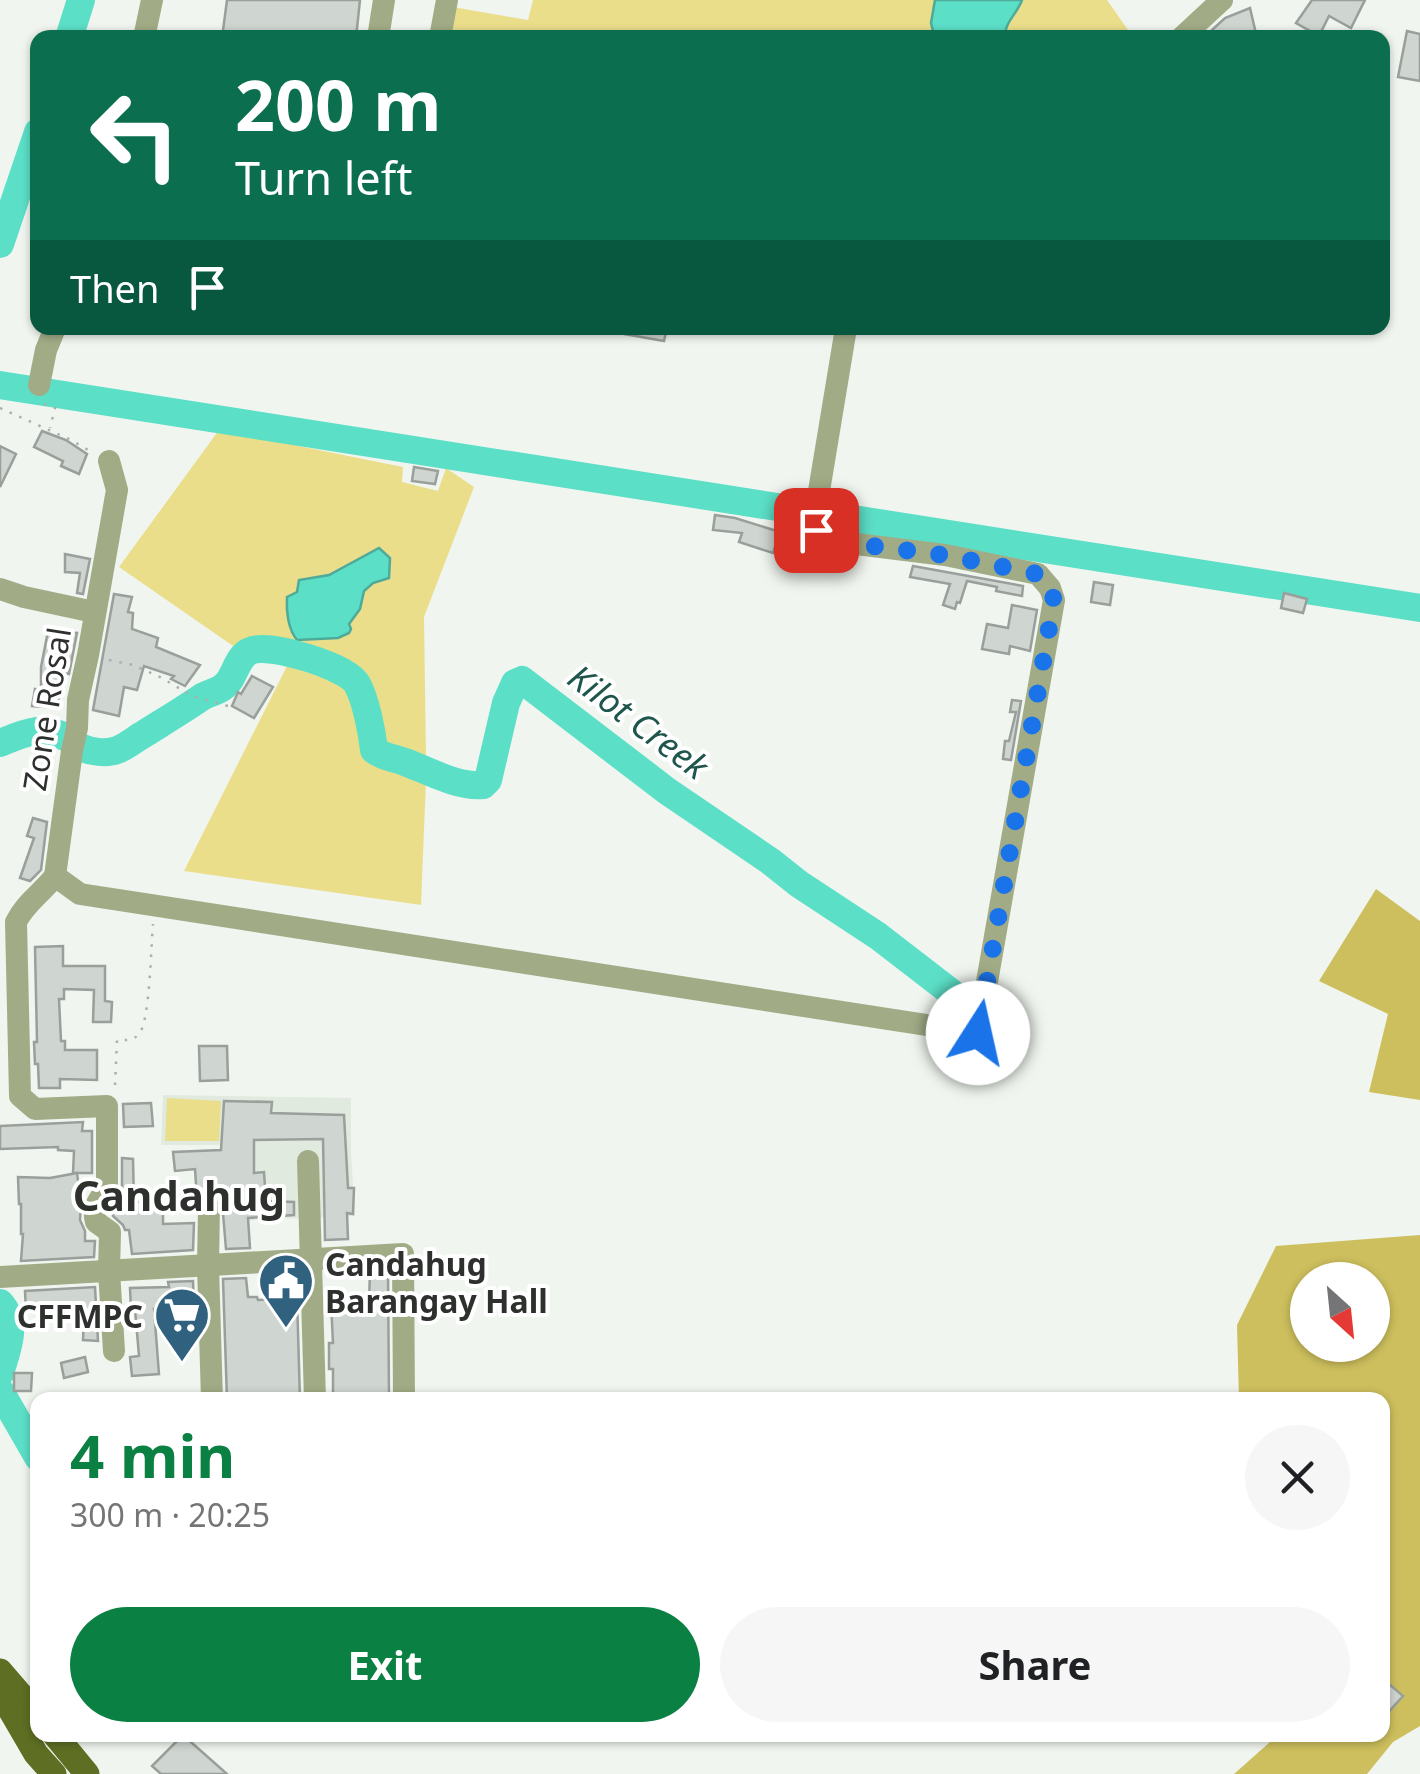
<!DOCTYPE html>
<meta charset="utf-8">
<style>
:root{--surface:#fff;--page:#f6f6f6;--text:#202124;--muted:#757577;--accent:#0b8043}
body{margin:0;font-family:"Noto Sans",sans-serif;background:var(--page);color:var(--text);height:100vh;display:flex;flex-direction:column;font-size:38px;white-space:nowrap}
*{box-sizing:border-box;margin:0}
p{font-size:32px;color:var(--muted)}
.icon{flex:none;width:55px;height:55px;fill:none;stroke:currentColor;stroke-width:2;stroke-linecap:round;stroke-linejoin:round}
.map{position:relative;flex:1;overflow:hidden}
.drawer{position:absolute;left:30px;top:1392px;width:1360px;height:350px;display:flex;flex-direction:column;background:var(--surface);border-radius:20px;box-shadow:0 2px 8px #0004}
.drawer>*{flex:none}
.banner{position:absolute;left:30px;top:30px;width:1360px;height:305px;border-radius:20px;box-shadow:0 2px 8px #0004;background:#0b6e4f;color:#fff;overflow:hidden}
.needle{width:65px;rotate:153deg}
.fabs{position:absolute;left:1290px;top:1262px;display:grid;gap:20px}
.fabs a{display:grid;place-items:center;width:100px;height:100px;border-radius:50%;background:var(--surface);box-shadow:0 2px 8px #0004;font-size:50px}
.pin{position:absolute;display:grid;place-items:center;width:85px;height:85px;color:#fff;margin:-42px;border-radius:20px;box-shadow:0 5px 15px #0006}
.me{position:absolute;width:110px;margin:-55px;rotate:10deg;stroke-linejoin:round;filter:drop-shadow(0 0 8px #0008)}
.turn{display:flex;align-items:center;gap:35px;height:210px;padding:0 40px;font-size:45px}
.turn .icon{width:130px;height:130px;stroke-width:2.5}
.turn b{display:block;font-size:70px;line-height:85px}
.then{display:flex;align-items:center;height:95px;padding:0 40px;background:#0003;gap:20px;font-size:38px}
.round{display:grid;place-items:center;flex:none;width:105px;height:105px;border-radius:52px;background:var(--page)}
.head{display:flex;align-items:center;justify-content:space-between;height:170px;padding:0 40px}
h1{font-size:60px;font-weight:700;line-height:75px;color:var(--accent)}
.cta{display:flex;gap:20px;margin-top:auto;padding:20px 40px}
.cta a{flex:1;height:115px;border-radius:60px;background:var(--accent);color:#fff;font-size:40px;font-weight:700;line-height:115px;text-align:center}
.cta a+a{background:var(--page);color:var(--text)}
.map>svg:first-child{display:block}
.built{fill:#e0eade}
.green{fill:#eade8b}
.forest{fill:#cdbf5d;fill-rule:evenodd}
.water{fill:#5cdfc7;stroke:#4eaa99;stroke-width:2.5}
.lines{fill:none;stroke-linecap:round;stroke-linejoin:round}
.river{stroke:#5cdfc7;stroke-width:28}
.building{fill:#cfd5d1;stroke:#999f9b;stroke-width:2.5}
.path{stroke:#acb0ab;stroke-width:2.5;stroke-dasharray:2.5 8;stroke-linecap:butt}
.minor{stroke:#a1ac86;stroke-width:22}
.major{stroke:#5e6f23;stroke-width:25}
.route{stroke:#1a73e8;stroke-width:18;stroke-dasharray:0 32.4}
.labels{text-anchor:middle;dominant-baseline:central;stroke-width:8;stroke-linejoin:round;paint-order:stroke}
.street-label{font-size:32px;fill:#2e302e;stroke:#fff}
.poi-label{font-size:32px;font-weight:bold;fill:#2e302e;stroke:#fff;text-anchor:start}
.water-label{font-size:35px;font-style:italic;fill:#1f564c;stroke:#fff}
.district-label{font-size:42px;font-weight:bold;fill:#2e302e;stroke:#fff}
</style>
<div class="map">
<svg width="1420" height="1774" viewBox="0 0 1420 1774">
<rect width="100%" height="100%" fill="#f0f5ef"/>
<polygon class="built" points="163,1095 351,1098 351,1154 355,1216 229,1221 224,1145 161,1145"/>
<g class="green">
<polygon points="533,0 1107,0 1133,37 447,38 453,7 528,20"/>
<path d="M219,430L403,467L402,482L438,491L446,468L474,487L424,617L426,759L386,746L363,675C341,654 280,639 250,637L236,648L119,567Z"/>
<polygon points="289,662 318,671 350,688 366,755 376,764 426,780 421,905 184,871"/>
<polygon points="167,1098 221,1101 219,1141 165,1141"/>
</g>
<g class="forest">
<polygon points="1376,889 1420,921 1420,1100 1369,1092 1388,1014 1319,981"/>
<path d="M1420,1235V1726L1393,1742L1367,1774H1234L1278,1735H1382V1400H1239L1237,1325L1276,1246ZM1308,1280H1372V1345H1308Z"/>
</g>
<g class="water">
<path d="M935,0H1022C1017,14 1004,23 1005,37H926L933,31L931,23Z"/>
<path d="M379,548L390,558L389,578L373,583L364,591L360,609L349,624L351,629L349,633L338,638L297,640C288,629 286,611 287,597L297,592L299,580L329,575Z"/>
</g>
<g class="lines">
<g class="river">
<polyline points="69,38 81,0"/>
<polyline points="0,244 38,132"/>
<polyline points="0,385 1420,608"/>
<path d="M0,743C25,733 42,724 67,738"/>
<path d="M80,747C90,752 107,754 117,750C126,747 135,739 144,734C163,722 183,710 202,697C208,693 217,692 223,687C236,678 235,658 250,651C267,642 347,666 357,684C366,700 372,732 374,750C383,757 394,758 405,762C429,771 457,787 483,785L488,780L506,703L515,683L522,680L667,791L770,861L799,884L878,936L961,1000L971,1002"/>
<path d="M0,1303C19,1324 7,1349 0,1373"/>
<polyline points="0,1391 38,1457"/>
</g>
</g>
<g class="building">
<polygon points="227,0 360,0 356,38 222,38"/>
<polygon points="1312,0 1365,0 1351,28 1329,16 1319,36 1296,23"/>
<polygon points="1250,8 1257,38 1214,38 1212,30 1225,18"/>
<polygon points="1407,31 1420,34 1420,81 1398,77"/>
<polygon points="625,328 667,328 664,341 624,334"/>
<polygon points="42,431 66,440 87,454 79,474 61,466 63,461 34,447"/>
<polygon points="0,446 16,454 0,487"/>
<polygon points="414,467 438,471 435,484 412,481"/>
<polygon points="715,515 735,518 780,532 773,553 739,542 742,533 713,530"/>
<polygon points="65,554 90,559 83,594 77,593 80,573 65,572"/>
<polygon points="913,566 1023,586 1022,596 996,591 997,587 967,581 960,603 957,602 955,609 943,605 950,584 910,577"/>
<polygon points="1094,582 1113,585 1110,605 1091,602"/>
<polygon points="1284,593 1307,599 1303,613 1281,608"/>
<polygon points="114,594 132,597 128,612 133,613 132,629 158,638 156,647 200,665 185,686 171,679 174,676 144,666 137,690 124,687 119,716 93,710"/>
<polygon points="1012,605 1037,610 1030,651 1010,646 1009,654 982,649 987,624 1008,628"/>
<polygon points="48,631 77,633 69,674 61,672 58,708 32,706 35,689 41,690 41,667"/>
<polygon points="252,676 273,687 254,718 232,706 238,692 241,694"/>
<polygon points="1012,700 1021,701 1011,760 1003,759 1005,741 1009,741 1016,712 1010,712"/>
<polygon points="33,818 47,822 41,870 30,881 20,878 34,838 27,836"/>
<polygon points="63,946 63,966 105,966 105,1001 112,1002 111,1022 93,1022 94,990 64,989 64,999 59,999 61,1041 65,1041 65,1050 97,1050 97,1080 60,1079 60,1088 39,1088 38,1064 35,1064 34,1042 37,1042 35,947"/>
<polygon points="199,1046 227,1046 228,1080 200,1081"/>
<polygon points="224,1101 272,1102 271,1113 344,1115 348,1188 354,1188 353,1214 347,1213 348,1239 325,1240 323,1139 254,1140 254,1173 264,1172 266,1201 294,1202 294,1215 248,1218 250,1248 226,1249 222,1202 218,1196 210,1193 203,1195 197,1199 195,1169 175,1171 173,1152 221,1150"/>
<polygon points="151,1103 153,1126 124,1127 123,1104"/>
<polygon points="83,1122 82,1131 92,1131 92,1173 73,1173 74,1151 58,1150 58,1147 0,1149 0,1126"/>
<polygon points="122,1158 133,1159 134,1202 163,1202 163,1224 194,1223 193,1250 132,1254 129,1230 125,1230 123,1225 113,1216 114,1205 122,1189"/>
<polygon points="77,1173 81,1204 80,1220 85,1231 85,1241 95,1241 94,1257 21,1261 23,1234 21,1234 21,1204 19,1204 18,1177 50,1178"/>
<polygon points="388,1270 389,1398 354,1397 354,1400 333,1400 333,1369 329,1369 329,1343 333,1343 331,1303 369,1302 370,1271"/>
<polygon points="246,1278 248,1297 257,1297 258,1300 297,1298 300,1400 227,1400 223,1279"/>
<polygon points="193,1281 195,1334 180,1334 179,1308 154,1309 159,1374 132,1376 130,1357 139,1356 135,1310 131,1310 130,1288 169,1287 168,1282"/>
<polygon points="95,1287 98,1341 83,1340 84,1315 51,1315 51,1310 26,1311 25,1291"/>
<polygon points="85,1357 88,1372 64,1378 61,1363"/>
<polygon points="14,1373 32,1373 31,1391 14,1391"/>
<polygon points="1382,1678 1403,1696 1382,1719"/>
<polygon points="183,1735 227,1774 161,1774 152,1766"/>
</g>
<g class="lines">
<g class="path">
<polyline points="44,404 55,408 50,428"/>
<polyline points="0,408 71,440 90,451"/>
<polyline points="109,660 133,665 162,678 192,696 228,706"/>
<path d="M115,1085L117,1040C126,1040 133,1041 139,1034C150,1022 151,944 153,924"/>
</g>
<g class="minor">
<polyline points="144,38 152,0"/>
<polyline points="378,38 384,0"/>
<polyline points="440,38 447,0"/>
<polyline points="1181,38 1222,0"/>
<polyline points="39,385 46,350 55,328"/>
<polyline points="0,589 24,597 94,612"/>
<polyline points="55,876 80,894 978,1033 1054,600 1050,588 1038,574 945,555 824,540 818,536 819,491 846,328"/>
<path d="M55,876C42,893 25,903 16,922L20,1096L35,1109L107,1106V1189C98,1200 92,1208 96,1222L110,1232L109,1271L114,1351"/>
<polyline points="55,876 72,751 77,728 78,700 88,655 117,490 109,461"/>
<polyline points="308,1161 315,1400"/>
<polyline points="209,1208 208,1266 212,1400"/>
<polyline points="0,1277 403,1254 404,1400"/>
</g>
<g class="major">
<polyline points="0,1671 38,1715"/>
<polyline points="0,1692 36,1754 54,1774"/>
<polyline points="55,1735 87,1774"/>
</g>
</g>
<g class="lines">
<polyline class="route" points="816,530 818,536 824,540 944,555 1038,574 1050,588 1054,600 978,1033"/>
</g>
<defs>
<g id="civic-pin" transform="scale(2.875)"><path d="M0 17L-7.5 6A9.5 9.5 0 1 1 7.5 6Z" fill="#30617f" stroke="#fff"/><path d="M-.6-6.5H3V-4.5H.6V-3L4-1V1h2V6H-6V1h2V-1L-.6-3ZM-1.2 2.5V6h2.4V2.5Z" fill="#fff"/></g>
<g id="supermarket-pin" transform="scale(2.875)"><path d="M0 17L-7.5 6A9.5 9.5 0 1 1 7.5 6Z" fill="#30617f" stroke="#fff"/><path d="M-6-5.5h2.5l.6 2H6L4.5 2H-2.5L-4.4-4H-6ZM-1.5 3.2a1.3 1.3 0 1 0 .1 0ZM3 3.2a1.3 1.3 0 1 0 .1 0Z" fill="#fff"/></g>
</defs>
<g fill-rule="evenodd">
<use href="#civic-pin" x="286" y="1281"/>
<use href="#supermarket-pin" x="182" y="1315"/>
</g>
<g class="labels">
<g class="street-label">
<text transform="translate(46 709) rotate(-81)">Zone Rosal</text>
</g>
<g class="poi-label">
<text x="325" y="1263">Candahug<tspan x="325" dy="37">Barangay Hall</tspan></text>
<text x="143" y="1315" text-anchor="end">CFFMPC</text>
</g>
<g class="water-label">
<text transform="translate(639 721) rotate(37)">Kilot Creek</text>
</g>
<g class="district-label">
<text x="179" y="1194">Candahug</text>
</g>
</g>
</svg>
<div class="fabs">
<a><svg class="needle" viewBox="-14 -14 28 28"><path d="M0-13l5 13h-10z" fill="#e53935"/><path d="M0 13l5-13h-10z" fill="#757577"/></svg></a>
</div>
<div class="pin" style="left:816px;top:530px;background:#d93025"><svg class="icon" aria-label="arrive" viewBox="0 0 24 24"><path d="M6 21V4h12l-3 4 3 4H6"/></svg></div>
<svg class="me" style="left:978px;top:1033px" viewBox="-20 -20 40 40"><circle r="19" fill="#fff"/><path d="M0-13L10 11 0 6-10 11z" fill="#1a73e8"/></svg>
<div class="banner">
<div class="turn"><svg class="icon" aria-label="left" viewBox="0 0 24 24"><path d="M17 20v-9H6M10 6l-5 5 5 5"/></svg><div><b>200 m</b>Turn left</div></div>
<div class="then">Then<svg class="icon" aria-label="arrive" viewBox="0 0 24 24"><path d="M6 21V4h12l-3 4 3 4H6"/></svg></div>
</div>
<section class="drawer">
<div class="head"><div><h1>4 min</h1><p>300 m · 20:25</p></div><a class="round"><svg class="icon" aria-label="close" viewBox="0 0 24 24"><path d="M6 6l12 12M18 6L6 18"/></svg></a></div>
<div class="cta"><a>Exit</a><a>Share</a></div>
</section>
</div>
